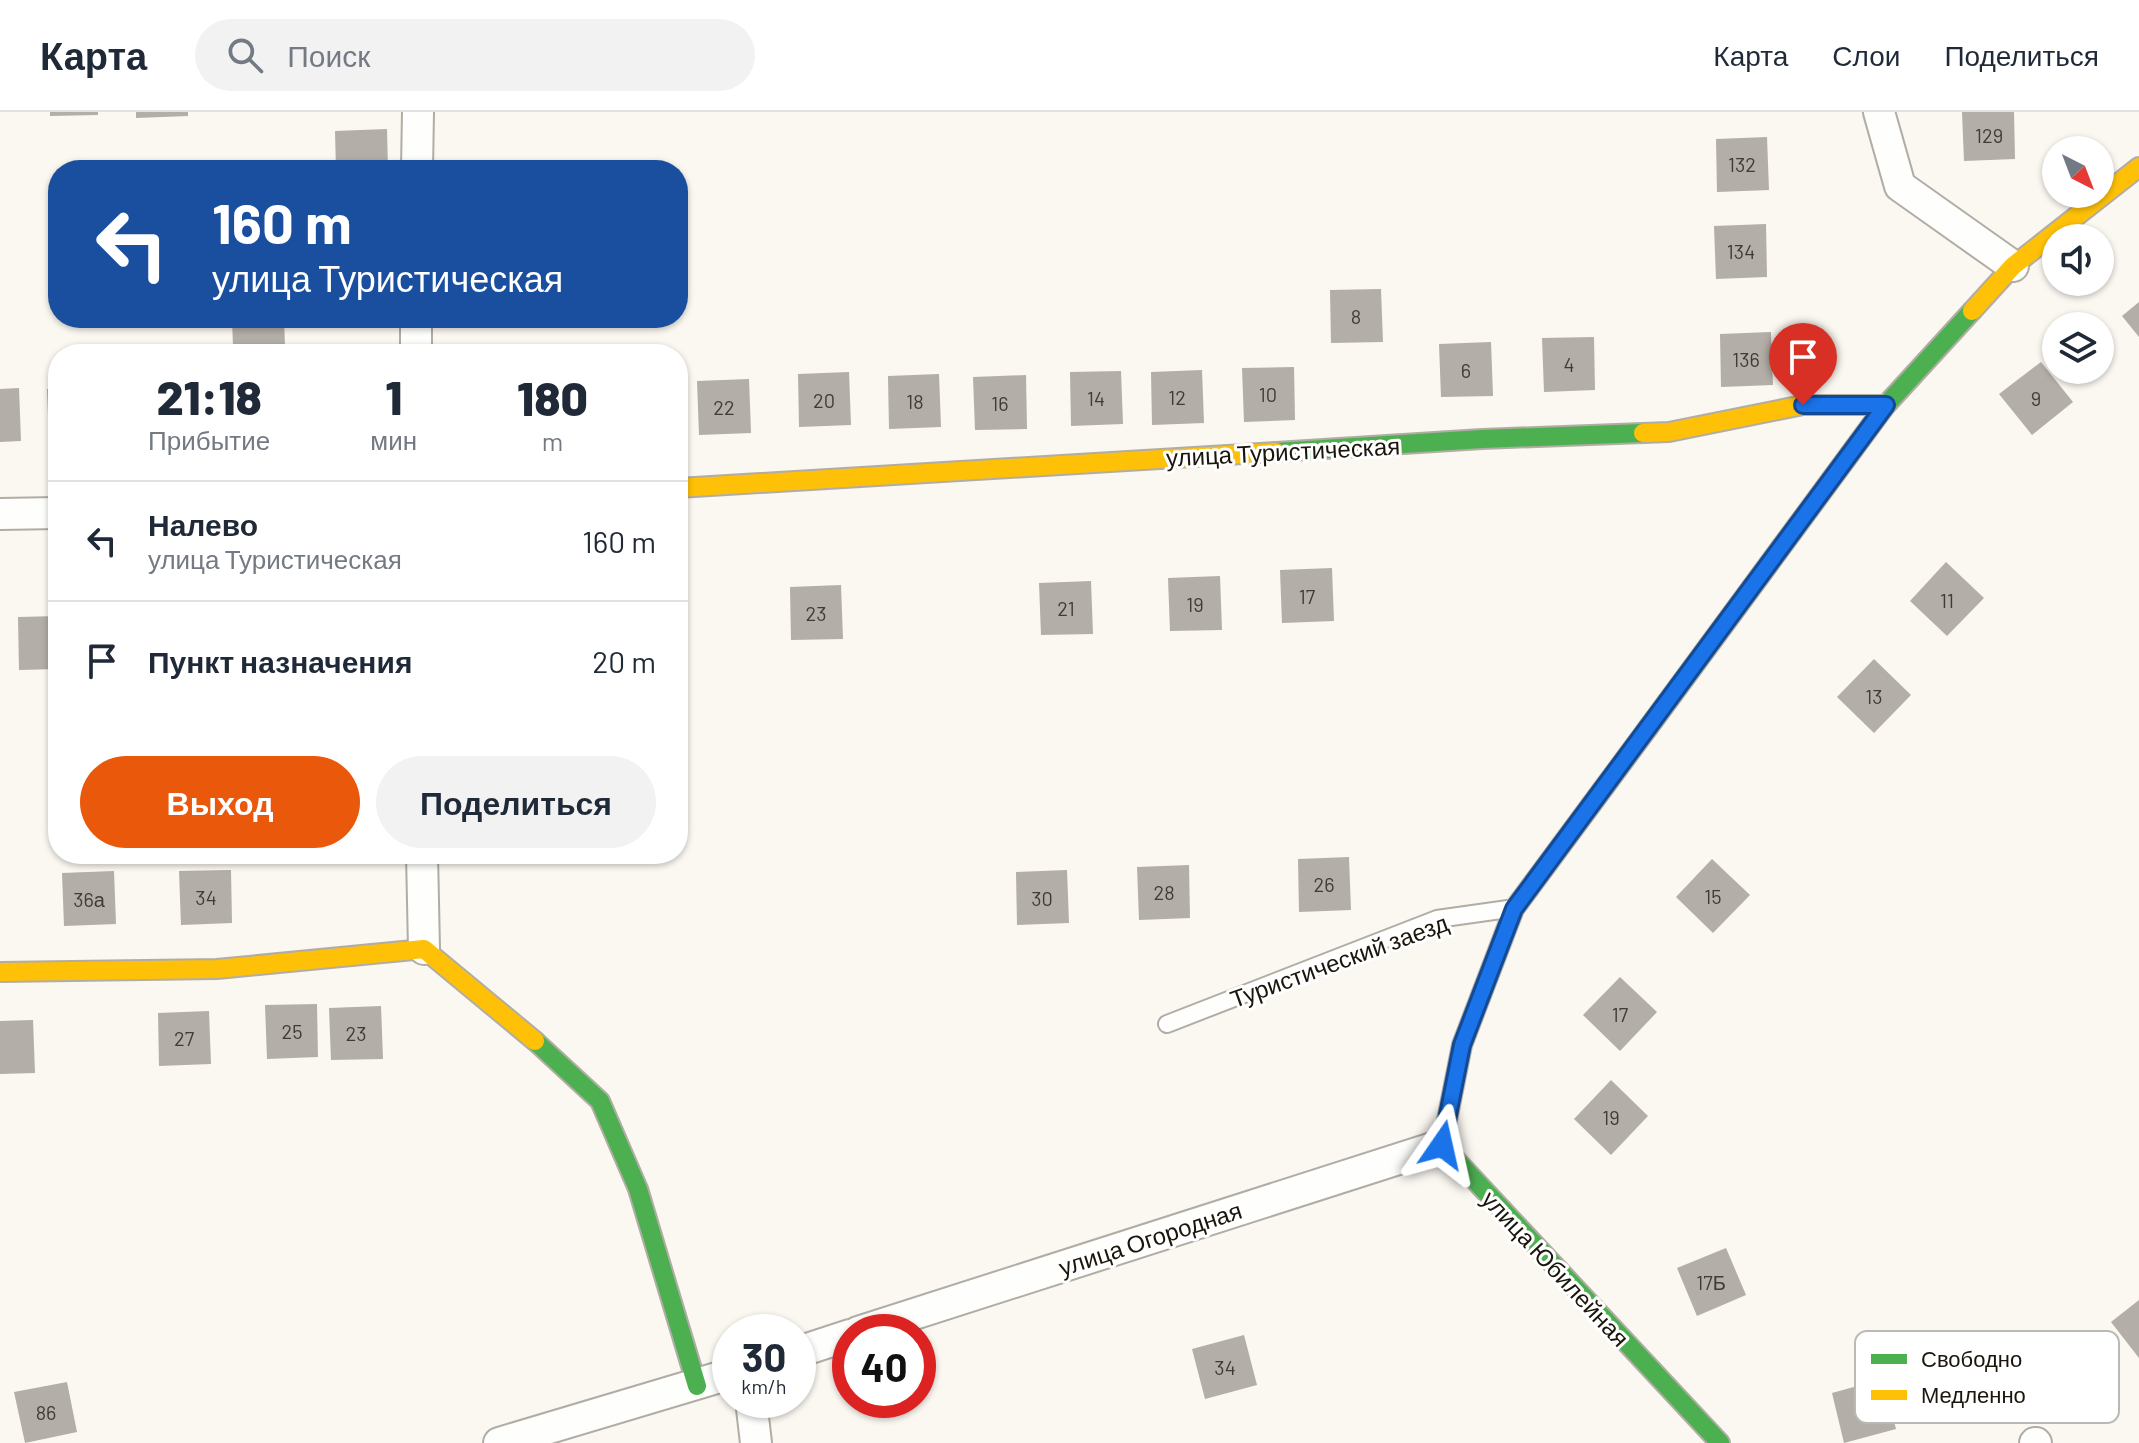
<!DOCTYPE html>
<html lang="ru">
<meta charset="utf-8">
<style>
:root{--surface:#fff;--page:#f2f2f3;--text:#1f2937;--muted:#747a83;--line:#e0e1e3;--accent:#ea580c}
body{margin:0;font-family:Barlow,sans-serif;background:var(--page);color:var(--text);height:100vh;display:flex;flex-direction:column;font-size:30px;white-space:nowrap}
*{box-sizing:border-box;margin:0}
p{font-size:26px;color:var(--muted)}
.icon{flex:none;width:44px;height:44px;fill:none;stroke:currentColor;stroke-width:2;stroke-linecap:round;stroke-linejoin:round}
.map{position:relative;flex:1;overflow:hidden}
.sheet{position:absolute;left:48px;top:232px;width:640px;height:520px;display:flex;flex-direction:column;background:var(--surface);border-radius:32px;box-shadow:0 2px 6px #0004}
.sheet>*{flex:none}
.hud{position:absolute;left:48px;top:48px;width:640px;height:168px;border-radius:32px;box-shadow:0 2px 6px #0004;background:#1a4fa0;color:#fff;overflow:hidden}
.needle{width:52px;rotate:138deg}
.tools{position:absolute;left:2042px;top:24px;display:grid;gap:16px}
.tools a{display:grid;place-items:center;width:72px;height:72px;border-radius:50%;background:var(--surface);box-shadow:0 2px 6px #0004;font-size:40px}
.speed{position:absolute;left:712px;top:1202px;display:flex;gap:16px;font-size:40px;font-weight:700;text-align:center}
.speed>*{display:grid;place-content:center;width:104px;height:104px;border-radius:50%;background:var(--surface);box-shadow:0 2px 6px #0004;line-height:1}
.speed small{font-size:20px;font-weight:400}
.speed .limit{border:12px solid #d22;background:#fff;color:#111}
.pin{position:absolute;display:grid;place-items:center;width:68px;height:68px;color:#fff;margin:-82px -34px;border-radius:50% 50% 50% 0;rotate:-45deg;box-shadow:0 0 8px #0007}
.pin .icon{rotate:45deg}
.me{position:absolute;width:88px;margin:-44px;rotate:11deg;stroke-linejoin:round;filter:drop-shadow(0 0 6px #0008)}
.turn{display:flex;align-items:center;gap:28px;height:168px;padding:0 32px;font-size:36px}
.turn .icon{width:104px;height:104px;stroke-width:2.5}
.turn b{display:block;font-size:56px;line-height:68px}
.eta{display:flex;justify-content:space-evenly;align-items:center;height:136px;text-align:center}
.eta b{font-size:48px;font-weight:800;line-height:56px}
.button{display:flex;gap:16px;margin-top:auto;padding:16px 32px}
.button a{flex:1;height:92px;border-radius:48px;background:var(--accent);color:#fff;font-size:32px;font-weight:800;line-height:92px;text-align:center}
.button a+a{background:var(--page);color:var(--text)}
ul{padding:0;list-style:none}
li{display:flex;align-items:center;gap:24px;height:120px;padding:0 32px;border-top:2px solid var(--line)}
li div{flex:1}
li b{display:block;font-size:30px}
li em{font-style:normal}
header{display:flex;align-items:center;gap:48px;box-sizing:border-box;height:112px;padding:0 40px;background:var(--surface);border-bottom:2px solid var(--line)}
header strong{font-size:38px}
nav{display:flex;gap:44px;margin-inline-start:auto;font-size:28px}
.search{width:560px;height:72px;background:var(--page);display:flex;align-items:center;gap:20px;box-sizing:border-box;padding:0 28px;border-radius:44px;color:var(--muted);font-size:30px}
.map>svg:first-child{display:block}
.building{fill:#b3aea7}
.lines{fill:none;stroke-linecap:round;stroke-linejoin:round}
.lane-casing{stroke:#b1ada5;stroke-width:20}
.street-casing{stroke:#b1ada5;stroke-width:34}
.fast-casing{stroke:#b1ada5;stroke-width:22}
.slow-casing{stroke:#b1ada5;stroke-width:22}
.lane{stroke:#fefefd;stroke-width:16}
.street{stroke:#fefefd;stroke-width:30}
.fast{stroke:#4caf50;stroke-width:18}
.slow{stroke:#ffc107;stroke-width:18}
.route-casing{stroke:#114b97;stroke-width:20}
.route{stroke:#1a73e8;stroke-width:14}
.labels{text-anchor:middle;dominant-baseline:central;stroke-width:6;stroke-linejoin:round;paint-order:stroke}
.number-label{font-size:20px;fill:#413c33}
.street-label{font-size:24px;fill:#1b160c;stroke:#fff}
.key{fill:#fff;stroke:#bbb9b6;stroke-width:2}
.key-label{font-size:22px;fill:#1b160c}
</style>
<header>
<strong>Карта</strong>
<div class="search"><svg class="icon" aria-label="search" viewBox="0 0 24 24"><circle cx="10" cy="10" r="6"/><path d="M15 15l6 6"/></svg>Поиск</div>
<nav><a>Карта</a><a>Слои</a><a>Поделиться</a></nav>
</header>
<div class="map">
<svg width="2139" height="1331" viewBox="0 0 2139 1331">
<rect width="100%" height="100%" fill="#fbf7f1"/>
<g class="building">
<polygon points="50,0 98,0 98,3 50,4"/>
<polygon points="136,0 188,0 188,4 136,6"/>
<polygon points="1962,0 2014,0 2015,47 1964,49"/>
<polygon points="387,17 388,58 336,58 335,19"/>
<polygon points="1767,25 1769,78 1717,80 1716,27"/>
<polygon points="1766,112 1767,165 1716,167 1714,114"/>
<polygon points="1381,177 1383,230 1331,231 1330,178"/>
<polygon points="2139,190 2139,225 2122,204"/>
<polygon points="232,206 284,206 285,234 233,235"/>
<polygon points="1771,220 1773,273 1721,275 1720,222"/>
<polygon points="1594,225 1595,278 1544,280 1542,226"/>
<polygon points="1491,230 1493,284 1441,285 1439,232"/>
<polygon points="2041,250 2073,290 2032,323 1999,282"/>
<polygon points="1294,255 1295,308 1244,310 1242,256"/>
<polygon points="1202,258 1204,311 1152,313 1151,260"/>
<polygon points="1121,259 1123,312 1071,314 1070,260"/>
<polygon points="849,260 851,313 799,315 798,262"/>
<polygon points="939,262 941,315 889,317 888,264"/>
<polygon points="1026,263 1027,317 975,318 973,265"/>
<polygon points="749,267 751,321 699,323 697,269"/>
<polygon points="19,276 21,329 0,330 0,277"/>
<polygon points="47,277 58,277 58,330 49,330"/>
<polygon points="1946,450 1984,486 1947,524 1910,489"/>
<polygon points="1332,456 1334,509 1282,511 1280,458"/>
<polygon points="1220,464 1222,518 1170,519 1168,466"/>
<polygon points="1091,469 1093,522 1041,523 1039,471"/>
<polygon points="841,473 843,527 791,528 790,475"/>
<polygon points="58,504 58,557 19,558 18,505"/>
<polygon points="1874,547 1911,583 1874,621 1837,585"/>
<polygon points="1349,745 1351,798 1299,800 1298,747"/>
<polygon points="1712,747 1750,783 1713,821 1676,785"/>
<polygon points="1189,753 1190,806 1139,808 1137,755"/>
<polygon points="231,758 232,811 181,813 179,759"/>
<polygon points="1067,758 1069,811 1017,813 1016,760"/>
<polygon points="114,759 116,812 64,814 62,761"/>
<polygon points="1620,865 1657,900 1620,939 1583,903"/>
<polygon points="317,892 318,945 267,947 265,893"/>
<polygon points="381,894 383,947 331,948 329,896"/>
<polygon points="209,899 211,952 159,954 158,901"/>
<polygon points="33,908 35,961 0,962 0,909"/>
<polygon points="1611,968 1648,1004 1611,1043 1574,1007"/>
<polygon points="1726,1136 1746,1183 1697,1204 1677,1156"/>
<polygon points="2139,1188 2139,1246 2111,1210"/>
<polygon points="1244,1223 1257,1273 1205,1287 1192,1237"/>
<polygon points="1883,1267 1896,1317 1844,1331 1832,1281"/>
<polygon points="67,1270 77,1320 25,1331 14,1280"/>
</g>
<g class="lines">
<g class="lane-casing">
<polyline id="lane" points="1167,912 1437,807 1508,797"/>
</g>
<g class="street-casing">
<g id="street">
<polyline points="1879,0 1900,74 2013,154"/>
<polyline points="417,58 418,0"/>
<polyline points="416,242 416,206"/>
<polyline points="0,402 58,401"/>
<polyline points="422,742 424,837"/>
<polyline points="858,1220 1442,1033"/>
<polyline points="798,1240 850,1223"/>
<polyline points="751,1288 756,1331"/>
<polyline points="499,1331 730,1262"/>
<polyline points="2035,1331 2036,1331"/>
</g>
</g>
<g class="fast-casing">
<g id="fast">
<polyline points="1276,340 1482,327 1643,321"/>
<polyline points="1648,616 1886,293 1972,199"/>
<polyline points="535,929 600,989 638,1077 697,1274"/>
<polyline points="1456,1048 1720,1331"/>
</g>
</g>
<g class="slow-casing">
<g id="slow">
<polyline points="1972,199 2013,154 2139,55"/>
<polyline points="1643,321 1669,320 1803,293 1886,293"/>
<polyline points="678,376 1276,340"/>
<polyline points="0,860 217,857 424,837 535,929"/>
<polyline points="1456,1048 1442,1033 1462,933 1514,797 1648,616"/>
</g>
</g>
<use href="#lane" class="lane"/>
<use href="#street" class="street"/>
<use href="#fast" class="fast"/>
<use href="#slow" class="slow"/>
</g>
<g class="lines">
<g class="route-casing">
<polyline id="route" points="1442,1033 1462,933 1514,797 1886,293 1803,293"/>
</g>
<use href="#route" class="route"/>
</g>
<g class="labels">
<g class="number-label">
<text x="1989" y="23">129</text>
<text x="1742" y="52">132</text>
<text x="1741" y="139">134</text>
<text x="1356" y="204">8</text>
<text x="1746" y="247">136</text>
<text x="1569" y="252">4</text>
<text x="1466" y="258">6</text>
<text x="1268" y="282">10</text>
<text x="1177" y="285">12</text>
<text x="1096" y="286">14</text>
<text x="2036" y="286">9</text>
<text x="824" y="288">20</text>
<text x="915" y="289">18</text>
<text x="1000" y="291">16</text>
<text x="724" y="295">22</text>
<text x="1307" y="484">17</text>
<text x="1947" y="488">11</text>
<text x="1195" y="492">19</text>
<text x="1066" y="496">21</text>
<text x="816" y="501">23</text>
<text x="1874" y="584">13</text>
<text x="1324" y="772">26</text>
<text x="1164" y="780">28</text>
<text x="1713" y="784">15</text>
<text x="206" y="785">34</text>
<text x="1042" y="786">30</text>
<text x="89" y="787">36а</text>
<text x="1620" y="902">17</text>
<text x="292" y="919">25</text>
<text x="356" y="921">23</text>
<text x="184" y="926">27</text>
<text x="1611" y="1005">19</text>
<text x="1711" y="1170">17Б</text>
<text x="1225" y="1255">34</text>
<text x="46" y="1300">86</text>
</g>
<g class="street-label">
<text transform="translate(1283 339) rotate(-3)">улица Туристическая</text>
<text transform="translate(1339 848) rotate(-20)">Туристический заезд</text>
<text transform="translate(1150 1126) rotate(-18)">улица Огородная</text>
<text transform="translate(1556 1156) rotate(47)">улица Юбилейная</text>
</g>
</g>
<rect x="1855" y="1219" width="264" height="92" rx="12" class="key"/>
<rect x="1871" y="1242" width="36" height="10" fill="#4caf50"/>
<rect x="1871" y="1278" width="36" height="10" fill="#ffc107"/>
<g class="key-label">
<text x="1921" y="1255">Свободно</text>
<text x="1921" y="1291">Медленно</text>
</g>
</svg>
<div class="tools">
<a><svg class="needle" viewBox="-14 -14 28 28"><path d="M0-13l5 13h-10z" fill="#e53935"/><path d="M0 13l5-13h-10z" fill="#747a83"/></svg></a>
<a><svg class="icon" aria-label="sound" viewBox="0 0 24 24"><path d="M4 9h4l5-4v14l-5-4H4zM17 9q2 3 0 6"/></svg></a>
<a><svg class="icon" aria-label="layers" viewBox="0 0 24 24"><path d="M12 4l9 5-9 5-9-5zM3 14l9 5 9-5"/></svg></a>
</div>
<div class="speed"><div>30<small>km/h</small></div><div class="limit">40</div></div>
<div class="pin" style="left:1803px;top:293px;background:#d93025"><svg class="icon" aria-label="arrive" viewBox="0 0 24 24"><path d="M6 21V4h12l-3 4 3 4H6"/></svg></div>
<svg class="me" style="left:1442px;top:1033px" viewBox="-20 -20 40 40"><path d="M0-17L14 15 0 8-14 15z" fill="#1a73e8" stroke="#fff" stroke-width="4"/></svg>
<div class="hud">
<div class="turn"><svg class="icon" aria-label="left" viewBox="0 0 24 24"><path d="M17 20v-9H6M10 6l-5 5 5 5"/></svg><div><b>160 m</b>улица Туристическая</div></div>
</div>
<section class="sheet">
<div class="eta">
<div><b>21:18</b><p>Прибытие</p></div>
<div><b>1</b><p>мин</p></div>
<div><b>180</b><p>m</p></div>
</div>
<ul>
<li><svg class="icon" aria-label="left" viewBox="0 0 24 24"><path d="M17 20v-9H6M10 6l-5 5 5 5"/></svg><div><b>Налево</b><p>улица Туристическая</p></div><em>160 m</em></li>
<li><svg class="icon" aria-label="arrive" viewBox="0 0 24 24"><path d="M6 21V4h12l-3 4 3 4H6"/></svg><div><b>Пункт назначения</b></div><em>20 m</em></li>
</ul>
<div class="button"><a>Выход</a><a>Поделиться</a></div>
</section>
</div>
